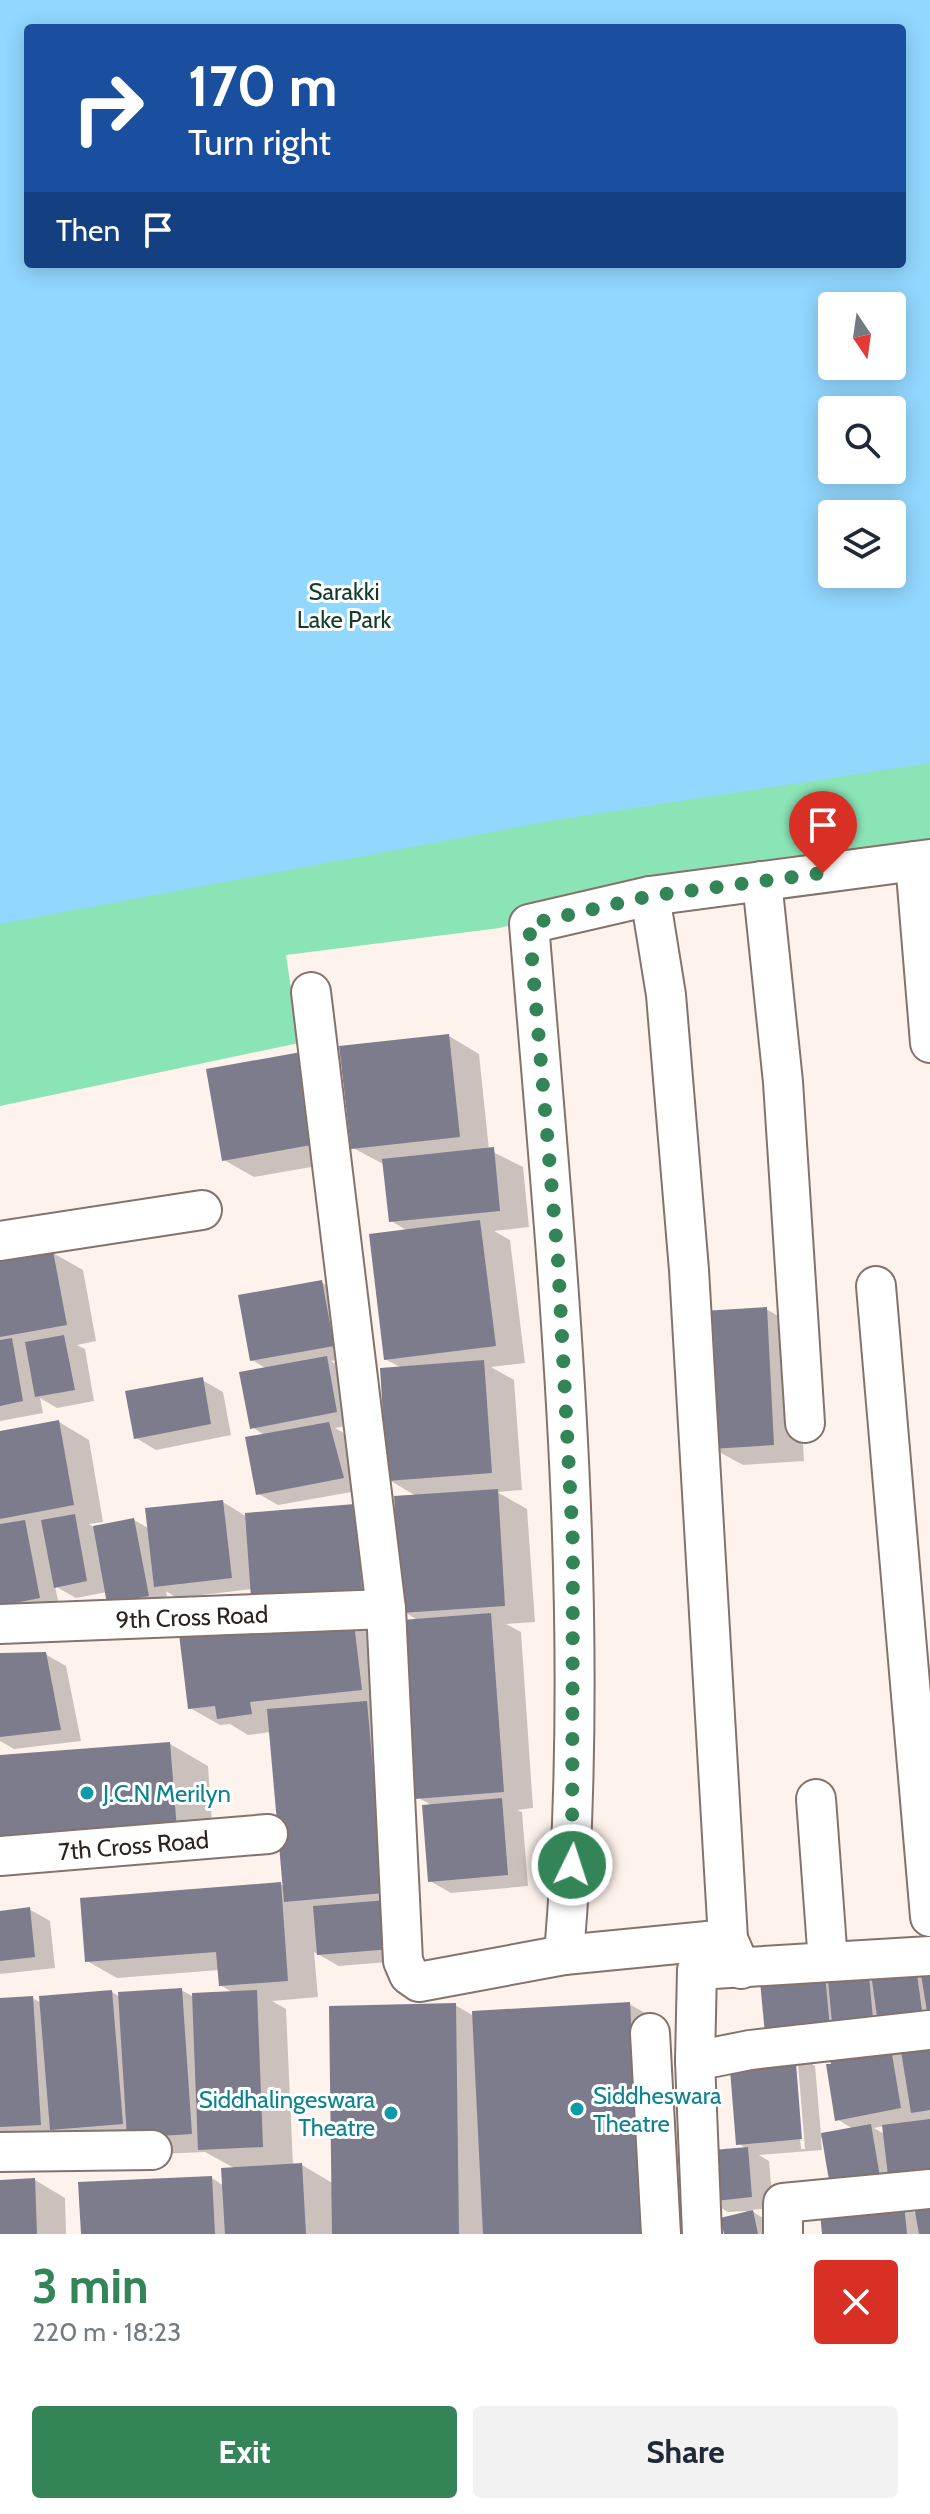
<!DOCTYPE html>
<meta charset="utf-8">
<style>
:root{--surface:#fff;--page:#f2f2f3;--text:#1f2937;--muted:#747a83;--accent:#338557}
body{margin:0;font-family:Cabin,sans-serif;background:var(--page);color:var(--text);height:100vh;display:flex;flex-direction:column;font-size:30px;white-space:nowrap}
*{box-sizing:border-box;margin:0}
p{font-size:26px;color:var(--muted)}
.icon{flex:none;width:44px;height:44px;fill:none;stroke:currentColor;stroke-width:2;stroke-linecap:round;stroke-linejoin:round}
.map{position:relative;height:2234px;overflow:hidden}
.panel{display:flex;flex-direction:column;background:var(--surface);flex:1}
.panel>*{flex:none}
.hud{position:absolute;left:24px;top:24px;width:882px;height:244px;border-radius:8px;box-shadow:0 4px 20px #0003;background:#1a4fa0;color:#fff;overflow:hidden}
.needle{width:52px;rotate:167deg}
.controls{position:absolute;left:818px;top:292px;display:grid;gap:16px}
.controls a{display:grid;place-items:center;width:88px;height:88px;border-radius:8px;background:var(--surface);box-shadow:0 4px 20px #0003;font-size:40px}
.pin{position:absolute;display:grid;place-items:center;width:68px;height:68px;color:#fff;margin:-82px -34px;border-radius:50% 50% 50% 0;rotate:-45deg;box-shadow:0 0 8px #0007}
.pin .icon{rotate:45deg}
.me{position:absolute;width:88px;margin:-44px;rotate:4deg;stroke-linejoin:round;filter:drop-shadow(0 0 6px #0008)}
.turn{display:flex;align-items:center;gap:28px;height:168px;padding:0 32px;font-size:36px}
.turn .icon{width:104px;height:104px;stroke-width:2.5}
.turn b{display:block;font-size:56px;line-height:68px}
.then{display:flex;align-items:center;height:76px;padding:0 32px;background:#0003;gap:16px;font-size:30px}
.round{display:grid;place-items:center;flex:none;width:84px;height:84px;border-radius:8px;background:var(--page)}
.overview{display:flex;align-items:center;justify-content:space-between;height:136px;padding:0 32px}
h1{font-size:48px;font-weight:700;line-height:60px;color:var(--accent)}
.primary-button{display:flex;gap:16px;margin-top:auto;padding:16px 32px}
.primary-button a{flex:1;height:92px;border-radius:8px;background:var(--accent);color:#fff;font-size:32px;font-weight:700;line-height:92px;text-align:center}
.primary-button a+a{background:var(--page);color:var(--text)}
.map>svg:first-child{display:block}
.green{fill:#8ae4b6;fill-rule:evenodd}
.water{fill:#92d7fe;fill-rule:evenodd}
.shadow{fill:#0003;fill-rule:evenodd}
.building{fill:#7d7c8d}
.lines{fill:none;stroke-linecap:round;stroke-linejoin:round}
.minor-casing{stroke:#84736b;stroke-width:42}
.minor{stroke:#fff;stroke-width:38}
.route{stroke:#338557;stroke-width:14;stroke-dasharray:0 25.2}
.culture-dot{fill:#0f9aa8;stroke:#fff;stroke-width:3}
.labels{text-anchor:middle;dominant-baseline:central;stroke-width:6;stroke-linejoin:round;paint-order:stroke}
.park-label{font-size:24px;fill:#143c2a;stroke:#fff}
.street-label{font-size:24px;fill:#2a2320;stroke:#fff}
.culture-label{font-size:24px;fill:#0d838f;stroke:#fff;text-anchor:start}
</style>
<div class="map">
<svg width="930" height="2234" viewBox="0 0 930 2234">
<rect width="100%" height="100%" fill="#fef2ec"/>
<path class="green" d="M0,0H930V844L659,885L500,928L286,955L299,1043L0,1106ZM28,28H902V264H28ZM832,306H892V366H832ZM832,410H892V470H832ZM832,514H892V574H832Z"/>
<path class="water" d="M0,0H930V763L555,820L0,924ZM28,28H902V264H28ZM832,306H892V366H832ZM832,410H892V470H832ZM832,514H892V574H832Z"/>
<g class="shadow">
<polygon points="449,1036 479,1054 489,1150 523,1167 529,1227 494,1231 510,1240 525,1363 491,1367 514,1380 522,1490 497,1492 527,1509 535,1622 506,1624 521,1632 533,1808 517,1810 522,1812 528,1886 451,1893 430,1881 433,1806 417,1797 419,1621 403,1611 418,1497 389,1480 402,1368 385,1359 408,1231 391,1221 385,1165 353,1148"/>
<polygon points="208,1070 346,1161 254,1177 224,1160"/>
<polygon points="53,1253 83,1270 96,1341 77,1345 85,1349 94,1401 57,1408 40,1398 43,1413 0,1421 0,1263"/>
<polygon points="321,1282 342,1294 354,1357 331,1361 347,1371 357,1424 335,1428 349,1436 363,1490 278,1505 257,1493 266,1436 252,1427 267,1369 252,1360"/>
<polygon points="766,1309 796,1326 804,1461 743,1465 712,1448"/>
<polygon points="202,1380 223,1392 231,1435 156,1450 136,1438"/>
<polygon points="59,1422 89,1440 103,1522 89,1524 95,1528 134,1520 150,1529 223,1502 244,1515 354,1506 391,1605 252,1589 177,1598 166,1591 169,1608 130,1615 107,1592 76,1598 55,1586 60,1610 0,1621 0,1433"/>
<polygon points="353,1617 383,1635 404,1724 421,1914 408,1915 412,1960 339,1966 314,1952 318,1997 272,2001 286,2009 293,2166 302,2165 334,2184 455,2005 474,2016 629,2004 667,2025 678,2234 83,2234 212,2178 224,2186 236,2169 205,2152 159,2154 0,2145 0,2000 32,1998 42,2003 112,1992 120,1997 181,1990 194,1997 234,1993 220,1985 219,1970 117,1978 87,1961 280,1884 285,1887 271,1732 248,1735 230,1724 220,1725 190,1708"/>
<polygon points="45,1654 66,1666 81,1741 14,1749 0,1741 0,1655"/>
<polygon points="170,1744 208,1766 214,1851 0,1757"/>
<polygon points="29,1909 50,1921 55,1968 0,1974 0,1913"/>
<path d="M930,1962V2199L853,2196L824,2138H821L822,2150L759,2155L769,2161L773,2208L750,2210L763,2218L766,2234H726L747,2211L728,2212L708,2200L747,2149L738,2143L785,2054L762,1983ZM831,2052L837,2119L853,2129L821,2135L815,2066L798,2055ZM794,2064H798L805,2149H801ZM885,2126L886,2135L874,2128Z"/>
<polygon points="35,2180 65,2198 66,2234 0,2234 0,2182"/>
<polygon points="903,2206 917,2214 930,2234 824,2234"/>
</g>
<g class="building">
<polygon points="449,1034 460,1137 351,1149 339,1046"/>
<polygon points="301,1052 317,1144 222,1161 206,1069"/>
<polygon points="494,1147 500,1211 389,1222 382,1159"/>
<polygon points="480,1220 496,1346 384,1360 369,1234"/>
<polygon points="53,1251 67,1325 0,1337 0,1261"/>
<polygon points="322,1280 334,1346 250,1361 238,1295"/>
<polygon points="767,1307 774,1445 711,1449 703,1311"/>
<polygon points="64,1335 75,1390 35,1397 25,1342"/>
<polygon points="12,1338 23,1401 0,1406 0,1340"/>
<polygon points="327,1356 337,1412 250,1429 239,1372"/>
<polygon points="484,1360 492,1473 387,1481 380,1368"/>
<polygon points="203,1377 211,1424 134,1439 125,1391"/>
<polygon points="59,1420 74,1505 0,1519 0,1431"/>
<polygon points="329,1422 344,1478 256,1495 245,1437"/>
<polygon points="498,1489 505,1606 401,1613 394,1496"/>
<polygon points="223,1500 232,1578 154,1587 145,1508"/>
<polygon points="355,1504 362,1589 251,1598 245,1513"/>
<polygon points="75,1514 87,1581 54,1588 41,1520"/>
<polygon points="134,1518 149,1596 107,1604 93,1526"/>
<polygon points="25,1520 40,1598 0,1606 0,1524"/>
<polygon points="491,1613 504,1792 415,1799 402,1620"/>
<polygon points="353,1615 362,1690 250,1702 252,1714 217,1719 215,1706 188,1709 179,1634"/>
<polygon points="46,1652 61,1730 0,1737 0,1653"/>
<polygon points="367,1701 384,1893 284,1902 267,1709"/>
<polygon points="170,1742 177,1830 0,1844 0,1755"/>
<polygon points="502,1798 508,1875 428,1882 422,1805"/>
<polygon points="281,1882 288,1981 219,1986 216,1952 85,1962 80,1898"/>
<polygon points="387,1900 392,1949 317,1955 313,1906"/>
<polygon points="30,1907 35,1957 0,1961 0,1911"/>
<polygon points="915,1960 924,2025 879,2031 870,1966"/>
<polygon points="930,1960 930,2018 928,2018 919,1962"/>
<polygon points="868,1966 874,2029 833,2033 827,1970"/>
<polygon points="825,1975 831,2039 766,2045 760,1981"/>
<polygon points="182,1988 192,2134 127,2138 118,1992"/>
<polygon points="112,1990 123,2124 50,2130 39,1996"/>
<polygon points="257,1990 263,2147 198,2150 192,1993"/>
<polygon points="33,1996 41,2125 0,2127 0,1998"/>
<polygon points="630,2002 642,2234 483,2234 472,2011"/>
<polygon points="456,2003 459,2234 332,2234 329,2006"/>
<polygon points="890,2042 901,2108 835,2121 826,2064 831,2064 829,2053"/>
<polygon points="930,2046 930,2110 911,2113 901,2051"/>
<polygon points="795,2051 802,2139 736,2145 729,2057"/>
<polygon points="930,2119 930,2179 889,2184 882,2125"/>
<polygon points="871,2124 880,2177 830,2186 821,2133"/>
<polygon points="748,2147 752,2197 706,2202 701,2151"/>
<polygon points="302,2163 306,2234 225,2234 221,2168"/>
<polygon points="212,2176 215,2234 81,2234 78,2182"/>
<polygon points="35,2178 37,2234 0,2234 0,2180"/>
<polygon points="904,2204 907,2234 822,2234 820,2213"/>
<polygon points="930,2204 930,2234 919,2234 914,2206"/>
<polygon points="753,2210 758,2234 724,2234 720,2218"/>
</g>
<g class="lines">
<g class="minor-casing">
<g id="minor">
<polyline points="915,861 930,1043"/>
<polyline points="762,881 783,1082 805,1423"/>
<polyline points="650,896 666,995 689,1270 728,1939 741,1969"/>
<polyline points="311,992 386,1609 403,1961 409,1975 419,1982 564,1955 728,1939"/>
<polyline points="0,1241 202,1210"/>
<polyline points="876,1286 930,1917"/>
<path id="s1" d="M0,1624L386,1609"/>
<polyline points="816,1799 828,1962"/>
<path id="s2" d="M0,1856L268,1834"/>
<path d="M564,1955C593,1611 557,1266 529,924L650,896L930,859"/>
<polyline points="650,2033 661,2234"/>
<polyline points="695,2061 750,2050 930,2030"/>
<polyline points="0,2152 152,2150"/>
<polyline points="702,2234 695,2061 697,1970 930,1956"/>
<polyline points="783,2234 783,2203 930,2189"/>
</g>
</g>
<use href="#minor" class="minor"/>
</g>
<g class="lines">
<polyline class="route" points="572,1865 573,1545 558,1261 529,924 650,896 823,873"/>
</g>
<g class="culture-dot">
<circle cx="87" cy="1793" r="8"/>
<circle cx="577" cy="2109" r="8"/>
<circle cx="391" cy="2113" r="8"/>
</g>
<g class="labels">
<g class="park-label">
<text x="344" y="591">Sarakki<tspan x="344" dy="28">Lake Park</tspan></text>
</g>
<g class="street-label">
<text stroke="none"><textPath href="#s1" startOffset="192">9th Cross Road</textPath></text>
<text stroke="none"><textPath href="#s2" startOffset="134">7th Cross Road</textPath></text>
</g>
<g class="culture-label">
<text x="103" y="1793">J.C.N Merilyn</text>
<text x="593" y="2095">Siddheswara<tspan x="593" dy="28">Theatre</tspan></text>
<text x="375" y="2099" text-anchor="end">Siddhalingeswara<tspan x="375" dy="28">Theatre</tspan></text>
</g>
</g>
</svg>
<div class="controls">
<a><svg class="needle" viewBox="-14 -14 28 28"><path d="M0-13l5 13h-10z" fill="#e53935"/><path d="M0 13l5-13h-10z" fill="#747a83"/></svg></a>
<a><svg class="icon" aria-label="search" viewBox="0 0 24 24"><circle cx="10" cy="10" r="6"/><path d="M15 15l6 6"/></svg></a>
<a><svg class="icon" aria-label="layers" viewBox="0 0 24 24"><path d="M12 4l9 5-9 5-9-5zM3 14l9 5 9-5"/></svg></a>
</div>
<div class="pin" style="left:823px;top:873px;background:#d93025"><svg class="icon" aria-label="arrive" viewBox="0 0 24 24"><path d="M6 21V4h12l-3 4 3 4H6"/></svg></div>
<svg class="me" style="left:572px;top:1865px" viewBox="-20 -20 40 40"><circle r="17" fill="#338557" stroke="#fff" stroke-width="3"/><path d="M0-11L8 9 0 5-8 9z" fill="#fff"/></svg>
<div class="hud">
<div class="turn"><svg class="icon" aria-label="right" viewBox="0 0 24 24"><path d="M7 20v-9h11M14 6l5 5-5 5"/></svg><div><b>170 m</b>Turn right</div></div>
<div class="then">Then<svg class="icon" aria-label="arrive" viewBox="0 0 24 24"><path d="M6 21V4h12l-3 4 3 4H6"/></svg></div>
</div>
</div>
<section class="panel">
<div class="overview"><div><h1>3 min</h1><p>220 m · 18:23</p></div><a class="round" style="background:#d93025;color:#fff"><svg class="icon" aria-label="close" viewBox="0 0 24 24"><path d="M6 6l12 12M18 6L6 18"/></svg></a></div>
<div class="primary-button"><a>Exit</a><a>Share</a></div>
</section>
